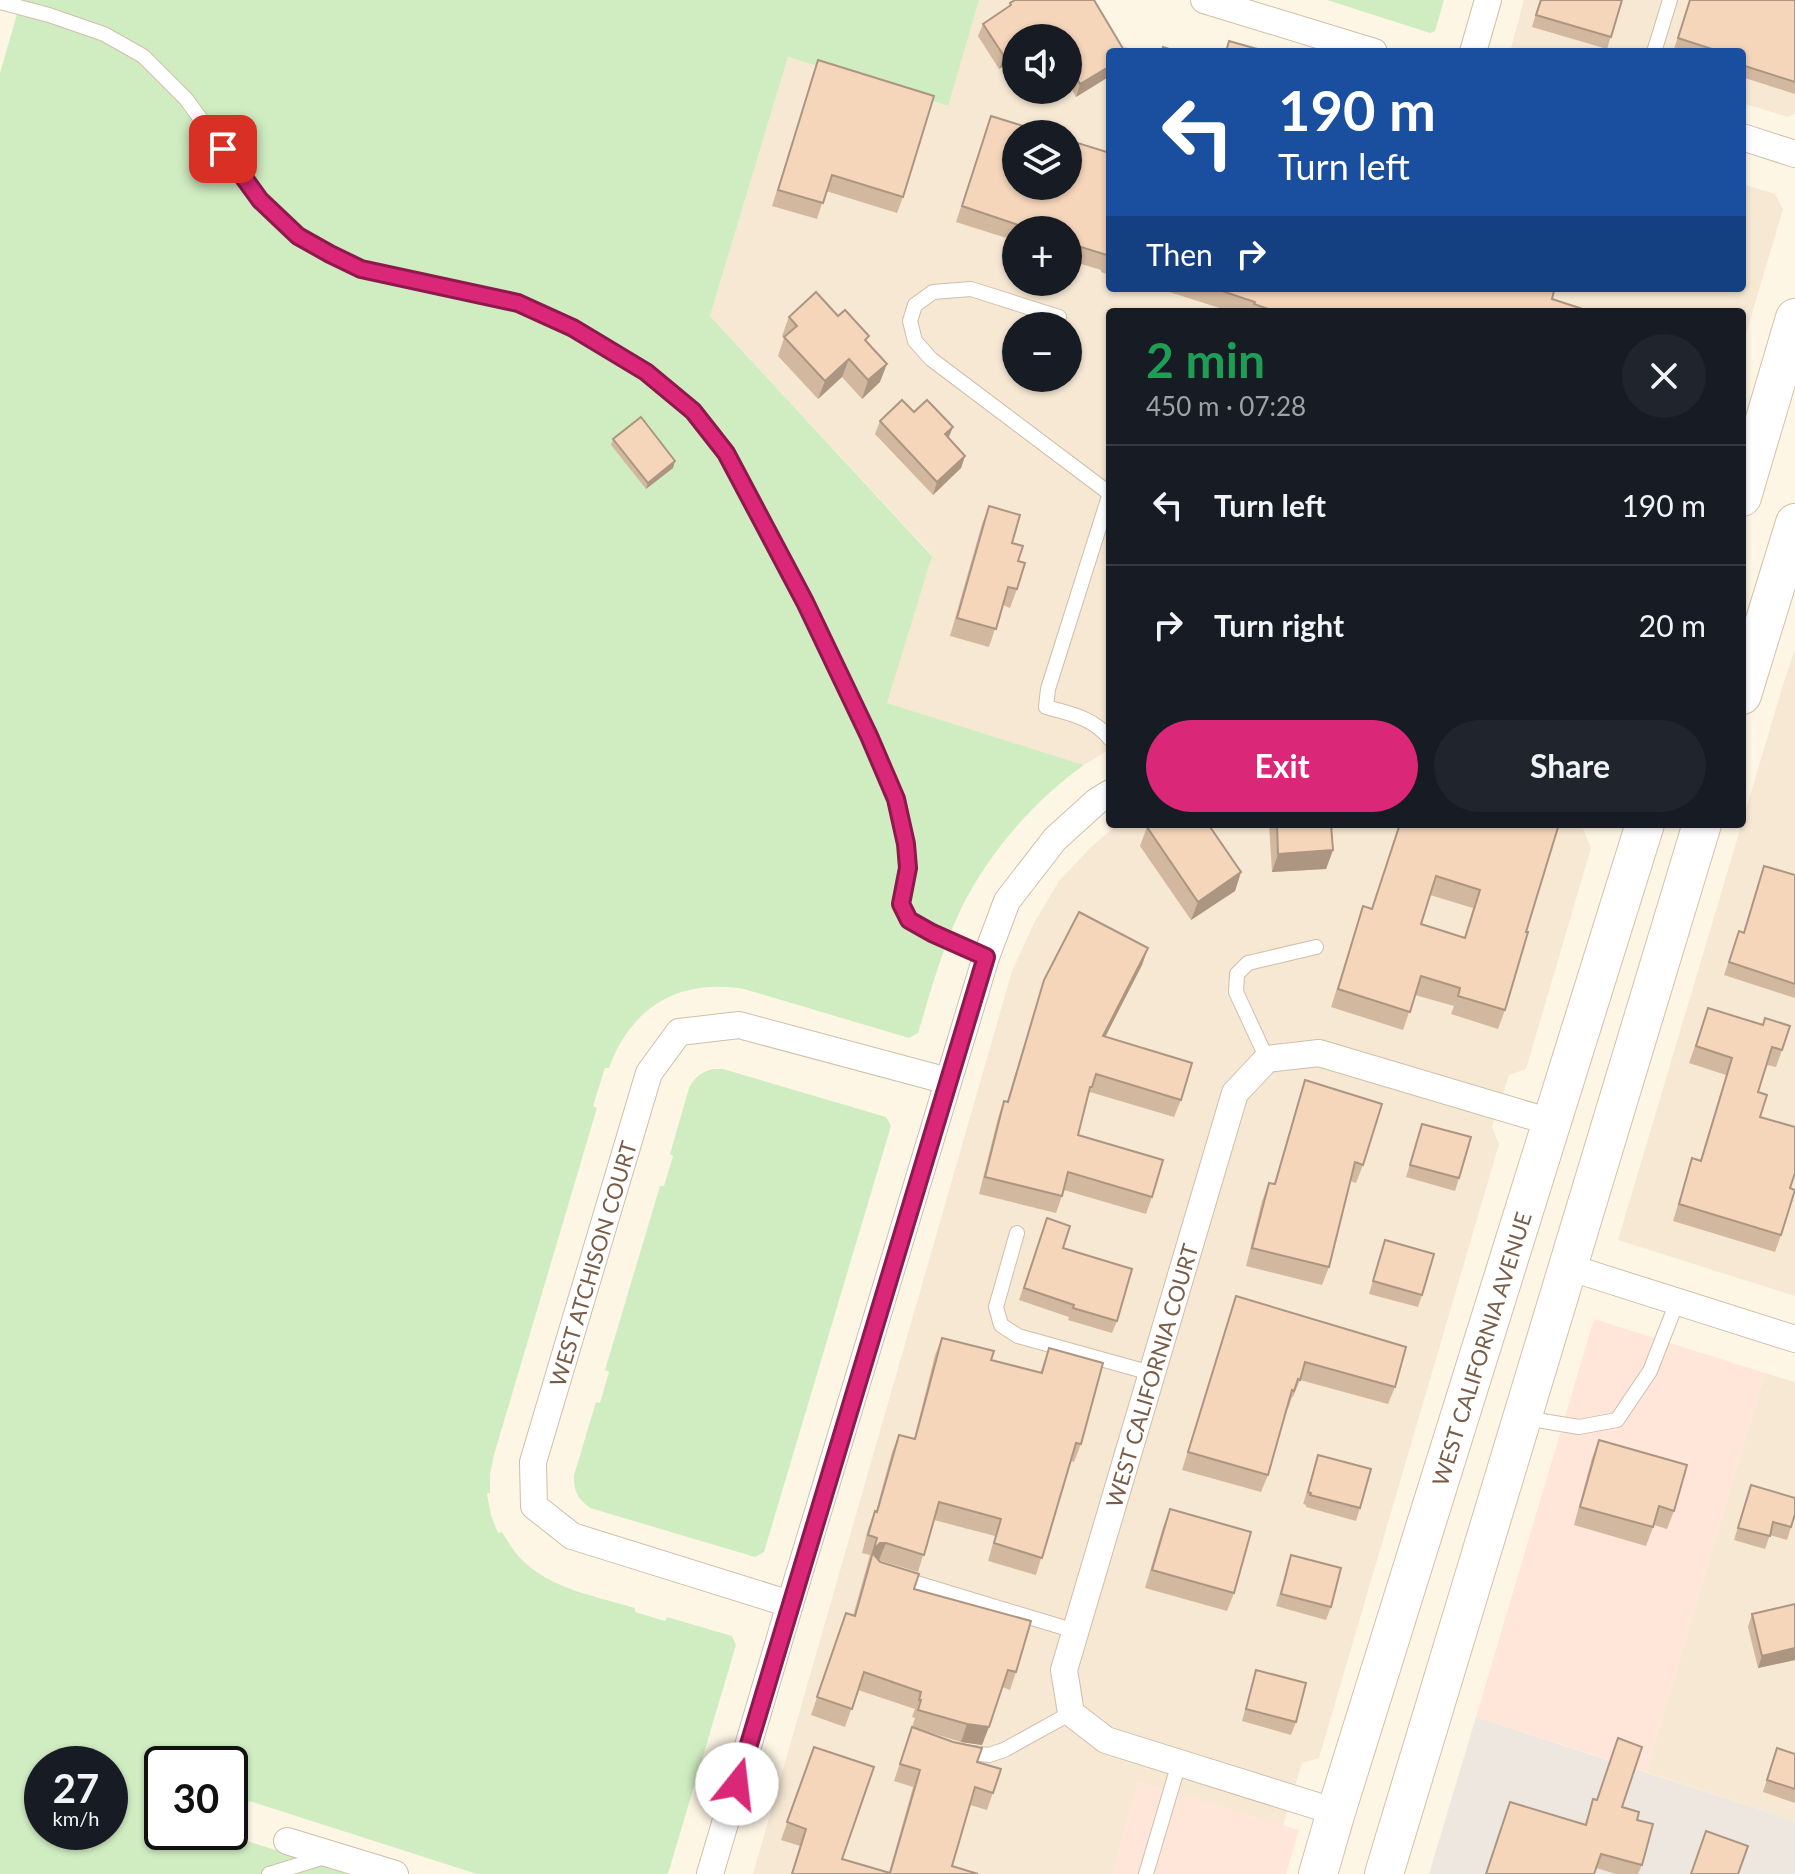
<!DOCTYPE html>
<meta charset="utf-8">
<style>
:root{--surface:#171b24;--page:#20242c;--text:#f1f3f6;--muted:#9ea1a6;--line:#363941;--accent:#db2777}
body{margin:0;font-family:Lato,sans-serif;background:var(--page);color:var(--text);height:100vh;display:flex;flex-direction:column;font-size:30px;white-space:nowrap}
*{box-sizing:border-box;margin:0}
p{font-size:26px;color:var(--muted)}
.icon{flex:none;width:44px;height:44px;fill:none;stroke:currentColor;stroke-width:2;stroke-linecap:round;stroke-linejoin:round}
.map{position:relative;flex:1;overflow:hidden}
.side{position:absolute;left:1106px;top:308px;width:640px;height:520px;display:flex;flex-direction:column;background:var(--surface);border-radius:8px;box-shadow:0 2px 6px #0004}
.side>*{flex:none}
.hud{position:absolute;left:1106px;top:48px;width:640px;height:244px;border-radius:8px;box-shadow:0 2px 6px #0004;background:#1a4fa0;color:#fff;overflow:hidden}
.controls{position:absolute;left:1002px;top:24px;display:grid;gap:16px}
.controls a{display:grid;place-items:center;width:80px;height:80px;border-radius:50%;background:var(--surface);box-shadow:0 2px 6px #0004;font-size:40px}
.speed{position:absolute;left:24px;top:1746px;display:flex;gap:16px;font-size:40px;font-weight:700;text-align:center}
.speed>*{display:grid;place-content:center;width:104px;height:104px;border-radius:50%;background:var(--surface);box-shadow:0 2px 6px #0004;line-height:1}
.speed small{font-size:20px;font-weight:400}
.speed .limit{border:4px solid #111;border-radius:12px;background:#fff;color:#111}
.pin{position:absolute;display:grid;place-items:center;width:68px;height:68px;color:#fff;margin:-34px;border-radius:16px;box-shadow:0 4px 12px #0006}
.me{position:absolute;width:88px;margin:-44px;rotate:16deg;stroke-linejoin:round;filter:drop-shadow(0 0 6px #0008)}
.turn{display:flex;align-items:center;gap:28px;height:168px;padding:0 40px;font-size:36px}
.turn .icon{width:104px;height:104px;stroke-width:2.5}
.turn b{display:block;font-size:56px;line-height:68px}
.then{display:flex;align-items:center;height:76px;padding:0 40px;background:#0003;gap:16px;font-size:30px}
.round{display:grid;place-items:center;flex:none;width:84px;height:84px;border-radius:42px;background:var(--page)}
.head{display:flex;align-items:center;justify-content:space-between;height:136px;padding:0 40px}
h1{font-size:48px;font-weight:700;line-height:60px;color:#1e9e55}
.cta{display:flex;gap:16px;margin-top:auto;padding:16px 40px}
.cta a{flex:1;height:92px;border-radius:48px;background:var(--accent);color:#fff;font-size:32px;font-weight:700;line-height:92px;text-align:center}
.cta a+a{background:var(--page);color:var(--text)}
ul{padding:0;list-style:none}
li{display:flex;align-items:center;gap:24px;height:120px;padding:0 40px;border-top:2px solid var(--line)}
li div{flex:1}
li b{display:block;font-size:30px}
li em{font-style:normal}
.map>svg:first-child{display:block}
.residential{fill:#f6e8d3;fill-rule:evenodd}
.commercial{fill:#ffe6d8}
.industrial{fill:#eee7df}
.green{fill:#d0edc2;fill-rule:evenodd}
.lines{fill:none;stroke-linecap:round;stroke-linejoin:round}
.lane-casing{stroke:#d0beaa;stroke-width:16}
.street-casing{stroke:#d0beaa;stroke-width:28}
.secondary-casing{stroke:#d6c0aa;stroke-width:40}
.lane{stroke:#fff;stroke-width:14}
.street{stroke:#fff;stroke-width:26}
.secondary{stroke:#fff;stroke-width:38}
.wall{fill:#d3b8a0;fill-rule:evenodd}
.shaded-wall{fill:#ac9682}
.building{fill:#f5d6ba;stroke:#ac9682;stroke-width:2;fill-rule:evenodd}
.route-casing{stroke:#8e194d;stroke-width:20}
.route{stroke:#db2777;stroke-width:14}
.labels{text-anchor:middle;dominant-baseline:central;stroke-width:6;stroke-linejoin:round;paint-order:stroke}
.street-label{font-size:22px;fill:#795d48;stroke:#fff9ed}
</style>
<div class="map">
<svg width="1795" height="1874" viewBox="0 0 1795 1874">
<rect width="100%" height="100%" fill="#fef6e5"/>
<g class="residential">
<path d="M979,0H1092L1120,44L1137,52H1110V288H1742V184L1775,194L1783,209L1742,347V312H1110V749L1084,765L886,703L932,555L710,316L788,57L947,106ZM1016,38H1068V90H1016ZM1016,134H1068V186H1016ZM1016,230H1068V282H1016ZM1016,326H1068V378H1016Z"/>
<polygon points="1524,0 1795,0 1795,114 1788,117 1742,103 1742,52 1510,52"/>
<polygon points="1795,649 1795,1296 1618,1240 1783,685"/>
<polygon points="1118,824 1581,824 1591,848 1526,1069 1509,1075 1492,1127 1499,1144 1319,1758 1302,1763 1283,1826 1139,1782 1112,1874 753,1874 1012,971 1034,923 1059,881 1091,847"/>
<polygon points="1765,1373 1795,1382 1795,1821 1646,1772"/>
</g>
<g class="commercial">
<polygon points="1594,1319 1765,1373 1646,1772 1476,1717"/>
<polygon points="1139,1782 1299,1830 1286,1874 1112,1874"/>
</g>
<polygon class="industrial" points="1476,1717 1795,1821 1795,1874 1429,1874"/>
<g class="green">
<path d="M21,0H979L948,106L788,57L710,316L932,556L887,703L1084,765C1023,809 971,873 946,945C935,974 927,1004 918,1033L909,1038L744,989C679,978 631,1007 609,1068H605L593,1106L597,1108L494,1455L490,1474V1493L487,1494L491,1515L498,1533L502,1532C507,1540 513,1550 520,1558C550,1589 595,1596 635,1608V1612L665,1621L667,1617L732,1636L736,1645L668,1874H477L249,1801L237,1838L351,1874H0V73ZM42,1764H110V1832H42ZM162,1764H230V1832H162Z"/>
<polygon points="1327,0 1444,0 1435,31 1430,33"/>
<path d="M713,1069H723L886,1117L891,1126L764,1552L755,1557L590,1508C578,1499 573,1491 574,1475L596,1402L600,1403L609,1372L605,1370L660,1186H664L673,1156L670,1154L689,1088C695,1077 701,1072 713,1069Z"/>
</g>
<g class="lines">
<g class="lane-casing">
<g id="lane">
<polyline points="0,2 49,15 104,34 143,56 186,99 260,200 298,236 361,269 518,303 573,328 646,372 693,411 726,453 805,602 869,736 896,799 906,844 908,868 901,904 909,920 932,933 986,957"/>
<polyline points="1654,52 1670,0"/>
<polyline points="1059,317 971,289 933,292 915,305 910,321 915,341 931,359 1109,493"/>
<path d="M1110,493L1048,689L1046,707C1071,714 1094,718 1110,739"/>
<polyline points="1267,1059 1236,992 1237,974 1248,963 1316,947"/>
<polyline points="1017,1233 996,1307 1001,1325 1018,1336 1151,1373"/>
<polyline points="1524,1418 1579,1427 1617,1420 1650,1371 1677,1302"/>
<polyline points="900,1578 1075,1631"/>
<polyline points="963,1752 989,1755 1004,1750 1071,1713"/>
<polyline points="269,1874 325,1857"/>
<polyline points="1146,1874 1179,1763"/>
</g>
</g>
<g class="street-casing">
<g id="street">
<polyline points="1204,0 1374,52"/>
<polyline points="1473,52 1488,0"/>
<polyline points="1742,137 1795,154"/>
<polyline points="1568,1267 1795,1339"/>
<path id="s1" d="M790,1604L572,1536L534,1506L533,1462L649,1073L679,1032L739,1025L948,1081"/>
<path id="s2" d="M1336,1812L1106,1740L1071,1713L1064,1670L1235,1093L1267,1059L1319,1053L1551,1122"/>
<polyline points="287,1841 395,1874"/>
<polyline points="710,1874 790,1604 986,957 1007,901 1055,839 1097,801 1110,793"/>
</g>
</g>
<g class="secondary-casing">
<g id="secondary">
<polyline points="1742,497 1795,318"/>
<polyline points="1742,695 1795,523"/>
<path id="s3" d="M1318,1874L1336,1812L1645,824"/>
<polyline points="1384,1874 1702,824"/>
</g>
</g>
<use href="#lane" class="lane"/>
<use href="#street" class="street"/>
<use href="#secondary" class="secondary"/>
</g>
<g class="wall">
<polygon points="1540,0 1622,0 1607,49 1532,27"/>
<polygon points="1690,0 1795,0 1795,94 1742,77 1742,52 1683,52 1674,49"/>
<polygon points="1010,3 1110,52 1110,76 1076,97 1068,83 1068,38 1016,38 999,69 978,36 983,24 1009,7"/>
<polygon points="818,60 903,197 897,213 826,191 817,219 772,206"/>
<polygon points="991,116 1110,153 1110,275 1101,272 1101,270 1068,260 1068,230 1016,230 1016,241 956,222"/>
<polygon points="1157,288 1544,288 1552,299 1592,312 1232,312"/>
<polygon points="838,316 867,343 880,382 862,399 842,377 818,399 778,356 784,338 782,336 789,317"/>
<polygon points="914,412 953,427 948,438 965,456 961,468 933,495 875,434 880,421"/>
<polygon points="613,439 675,461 673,468 646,489 611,445"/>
<polygon points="989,506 1012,543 1018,561 1017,589 1010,608 1003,605 989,647 950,636 982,524"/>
<polygon points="1269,824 1331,824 1333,850 1326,869 1272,872"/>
<path d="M1399,824H1497L1504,826V824H1559L1526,932L1505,1010L1498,1029L1451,1014L1454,1006L1415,995L1403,1030L1331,1007L1363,906L1372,908ZM1430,895L1473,908L1464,938L1421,924Z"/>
<polygon points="1147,827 1241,872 1235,891 1191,920 1140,846"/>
<polygon points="1764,866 1795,875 1795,998 1724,975 1739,931 1743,933"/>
<polygon points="1148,948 1142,965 1105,1037 1181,1100 1174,1117 1090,1092 1085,1104 1078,1135 1152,1197 1146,1214 1064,1190 1056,1213 979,1194 998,1118 1004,1101 1007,1101 1044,980"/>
<polygon points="1708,1008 1782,1050 1776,1067 1767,1065 1758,1092 1760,1117 1790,1188 1781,1235 1775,1252 1673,1221 1692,1158 1700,1161 1726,1075 1689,1063"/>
<polygon points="1305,1080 1363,1165 1356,1183 1350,1181 1329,1267 1322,1285 1246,1266 1262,1201 1269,1183 1274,1184 1299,1099"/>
<polygon points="1422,1124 1459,1178 1455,1191 1406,1177"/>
<polygon points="1047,1218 1063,1248 1117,1321 1112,1333 1068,1320 1069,1317 1019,1300"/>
<polygon points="1385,1240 1422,1295 1418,1307 1369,1294"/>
<polygon points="1236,1296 1395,1387 1388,1404 1300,1380 1293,1397 1292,1397 1288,1409 1287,1408 1268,1475 1261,1492 1182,1470"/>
<polygon points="942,1338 991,1360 1040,1373 1049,1348 1081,1444 1074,1462 1071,1461 1036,1575 988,1561 995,1536 934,1520 918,1572 878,1560 1016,1672 1010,1690 1002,1687 982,1745 961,1742 915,1728 977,1762 1001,1769 987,1810 970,1805 952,1866 978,1874 791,1874 800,1846 781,1840 814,1747 842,1859 889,1873 913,1787 894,1781 915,1718 912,1717 915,1709 858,1690 845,1727 811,1715 846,1613 853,1616 870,1555 862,1553 868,1529 875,1511 876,1511 892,1452 899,1435 914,1439 935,1355"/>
<polygon points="1599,1440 1674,1511 1667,1529 1654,1525 1646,1546 1574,1525 1592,1458"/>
<polygon points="1318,1455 1360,1508 1356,1521 1306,1507 1306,1505 1303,1504"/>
<polygon points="1751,1485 1794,1498 1795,1496 1795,1514 1787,1540 1770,1535 1765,1549 1734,1540"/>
<polygon points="1170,1509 1234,1593 1227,1611 1145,1588 1163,1527"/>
<polygon points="1291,1555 1331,1607 1326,1620 1276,1606"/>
<polygon points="1795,1604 1795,1660 1758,1668 1748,1627 1752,1614"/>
<polygon points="1256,1670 1296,1722 1291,1735 1242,1721"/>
<polygon points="1777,1748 1795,1754 1795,1803 1763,1792"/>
<polygon points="110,1784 126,1789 113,1827 110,1826"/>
<polygon points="1593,1799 1622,1807 1637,1820 1642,1865 1638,1874 1616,1874 1596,1868 1585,1824"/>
</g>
<g class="shaded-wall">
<polygon points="1016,48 1016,58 999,69 1004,56"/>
<polygon points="1110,66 1110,76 1076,97 1080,84"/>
<polygon points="849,359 842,377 818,399 825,381"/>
<polygon points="887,364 880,382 862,399 868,380"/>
<polygon points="953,427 948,439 945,434"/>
<polygon points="965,456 961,468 933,495 937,482"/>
<polygon points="675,461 673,468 646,489 648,483"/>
<polygon points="1333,850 1326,869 1272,872 1278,854"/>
<polygon points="1241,872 1235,891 1191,920 1198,902"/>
<polygon points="1148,948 1142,965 1097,1053 1103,1036"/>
<polygon points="880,1543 886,1543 879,1560 874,1561 874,1549"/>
<polygon points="1795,1648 1795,1660 1758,1668 1762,1656"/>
<polygon points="967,1724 989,1727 982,1745 961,1742"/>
</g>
<g class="building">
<polygon points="1015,0 1094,0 1125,52 1110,52 1110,66 1080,84 1071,68 1068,69 1068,38 1016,38 1016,48 1004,56 983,24 1011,5 1010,3"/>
<polygon points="1541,0 1622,0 1611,37 1536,15"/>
<polygon points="1690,0 1795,0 1795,82 1742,65 1742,52 1721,52 1678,38"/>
<polygon points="1229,41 1268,52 1226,52"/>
<polygon points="1163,47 1178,52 1161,52"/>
<polygon points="818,60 934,96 903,197 832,175 823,203 778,190"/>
<polygon points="991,116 1049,134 1016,134 1016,186 1068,186 1068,140 1110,153 1110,257 1107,256 1107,255 1068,243 1068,230 1033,230 962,206"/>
<polygon points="1213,288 1544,288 1554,291 1552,299 1592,312 1277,312 1254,304 1255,302"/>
<polygon points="816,292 838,316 845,310 869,336 865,340 887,364 868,380 849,359 825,381 784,337 797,326 789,317"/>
<polygon points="902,400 914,412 927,400 953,427 945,434 965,456 937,482 880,421"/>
<polygon points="641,417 675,461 648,483 613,439"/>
<polygon points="989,506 1020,515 1012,543 1023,546 1018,561 1025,563 1017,589 1008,587 996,629 957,618"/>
<polygon points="1152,824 1208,824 1241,872 1198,902 1147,827"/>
<polygon points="1277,824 1331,824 1333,850 1278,854"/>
<path d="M1400,824H1497L1505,826V824H1559L1526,932H1528L1505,1010L1458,996L1460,988L1421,976L1410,1012L1338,989L1363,906L1372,909ZM1436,876L1480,890L1465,938L1421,924Z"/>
<polygon points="1764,866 1795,875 1795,984 1729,962 1739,931 1744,933"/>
<polygon points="1079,912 1148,948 1103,1036 1192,1063 1181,1100 1096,1074 1092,1087 1090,1087 1078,1135 1163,1160 1152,1197 1068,1172 1062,1196 985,1177 1004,1101 1008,1102 1044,980"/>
<polygon points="1708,1008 1763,1025 1765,1018 1790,1026 1782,1050 1772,1047 1758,1092 1767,1095 1760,1117 1795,1127 1795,1173 1790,1188 1795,1190 1781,1235 1679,1204 1692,1158 1701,1161 1732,1058 1696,1046"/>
<polygon points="1305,1080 1382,1104 1363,1165 1355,1162 1329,1267 1252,1248 1269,1183 1275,1184"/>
<polygon points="1422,1124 1471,1137 1459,1178 1410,1165"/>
<polygon points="1047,1218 1070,1226 1063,1248 1132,1269 1117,1321 1073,1308 1074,1305 1024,1288"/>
<polygon points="1385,1240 1434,1254 1422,1295 1373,1281"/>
<polygon points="1236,1296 1406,1347 1395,1387 1305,1362 1300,1380 1298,1379 1294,1391 1292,1390 1268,1475 1188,1452"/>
<polygon points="942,1338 994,1351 991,1360 1042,1373 1049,1348 1103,1363 1081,1444 1076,1443 1042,1558 994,1543 1001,1519 939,1502 924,1555 886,1543 880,1543 874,1549 874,1555 880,1562 919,1574 914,1589 1031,1621 1016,1672 1008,1670 989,1727 967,1724 918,1710 921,1700 919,1700 921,1692 864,1672 852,1709 817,1697 846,1613 855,1616 877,1538 868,1535 875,1511 877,1512 899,1435 915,1439"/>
<polygon points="1599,1440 1687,1465 1674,1511 1659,1506 1653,1527 1580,1507"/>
<polygon points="1318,1455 1371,1469 1360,1508 1310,1495 1311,1493 1308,1492"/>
<polygon points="1751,1485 1795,1498 1795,1514 1791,1527 1773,1522 1770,1536 1738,1528"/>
<polygon points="1170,1509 1251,1532 1234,1593 1152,1570"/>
<polygon points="1291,1555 1341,1568 1331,1607 1281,1594"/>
<polygon points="1795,1604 1795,1648 1762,1656 1752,1614"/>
<polygon points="1256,1670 1306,1683 1296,1722 1246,1709"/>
<polygon points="912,1727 953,1742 982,1748 977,1762 1001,1769 993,1793 975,1787 952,1866 978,1874 792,1874 806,1829 787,1822 814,1747 874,1767 842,1859 890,1873 920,1770 900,1764"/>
<polygon points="1618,1738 1642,1747 1622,1807 1639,1812 1637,1820 1653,1824 1642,1865 1601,1854 1594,1874 1486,1874 1510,1802 1586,1825 1593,1799 1597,1800"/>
<polygon points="1777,1748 1795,1754 1795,1789 1767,1780"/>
<polygon points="110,1784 126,1789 116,1821 110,1819"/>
<polygon points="1706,1831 1748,1846 1738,1874 1691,1874"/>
</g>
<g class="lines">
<g class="route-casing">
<polyline id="route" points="223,149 260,200 298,236 330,254 361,269 518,303 573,328 646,372 693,411 726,453 805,602 869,736 896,799 906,844 908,868 901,904 909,920 932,933 986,957 737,1784"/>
</g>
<use href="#route" class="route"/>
</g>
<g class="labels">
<g class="street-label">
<text stroke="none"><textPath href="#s1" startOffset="528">WEST ATCHISON COURT</textPath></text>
<text stroke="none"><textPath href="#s3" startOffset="550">WEST CALIFORNIA AVENUE</textPath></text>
<text stroke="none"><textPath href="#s2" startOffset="636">WEST CALIFORNIA COURT</textPath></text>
</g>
</g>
</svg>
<div class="controls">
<a><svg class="icon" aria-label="sound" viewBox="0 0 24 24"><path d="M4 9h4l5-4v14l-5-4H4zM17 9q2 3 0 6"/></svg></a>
<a><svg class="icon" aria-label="layers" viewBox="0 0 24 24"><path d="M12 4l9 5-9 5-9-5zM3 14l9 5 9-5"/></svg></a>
<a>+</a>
<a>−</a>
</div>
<div class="speed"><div>27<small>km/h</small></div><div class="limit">30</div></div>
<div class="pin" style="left:223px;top:149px;background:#d93025"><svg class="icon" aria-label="arrive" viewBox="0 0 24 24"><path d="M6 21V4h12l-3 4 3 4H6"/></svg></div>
<svg class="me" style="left:737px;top:1784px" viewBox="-20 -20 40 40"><circle r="19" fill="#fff"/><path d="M0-13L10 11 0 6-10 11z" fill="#db2777"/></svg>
<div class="hud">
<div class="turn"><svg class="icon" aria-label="left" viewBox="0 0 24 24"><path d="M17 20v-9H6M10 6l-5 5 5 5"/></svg><div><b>190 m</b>Turn left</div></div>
<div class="then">Then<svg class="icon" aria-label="right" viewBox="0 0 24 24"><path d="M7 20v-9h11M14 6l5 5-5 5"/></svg></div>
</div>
<section class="side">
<div class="head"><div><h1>2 min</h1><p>450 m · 07:28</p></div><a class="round"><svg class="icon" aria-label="close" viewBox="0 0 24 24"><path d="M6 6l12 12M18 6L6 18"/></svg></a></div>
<ul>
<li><svg class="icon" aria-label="left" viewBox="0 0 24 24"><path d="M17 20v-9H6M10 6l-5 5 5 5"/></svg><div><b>Turn left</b></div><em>190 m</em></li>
<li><svg class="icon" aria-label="right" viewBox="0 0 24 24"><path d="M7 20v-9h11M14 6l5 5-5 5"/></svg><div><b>Turn right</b></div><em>20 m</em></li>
</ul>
<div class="cta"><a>Exit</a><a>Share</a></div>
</section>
</div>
